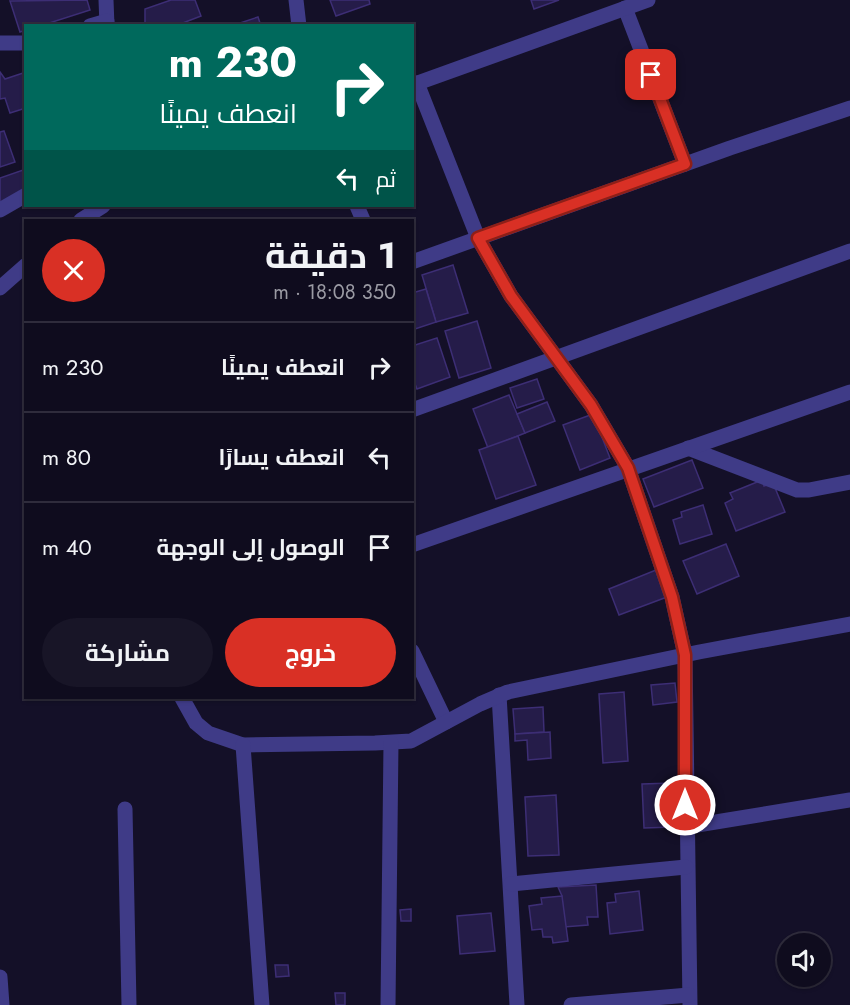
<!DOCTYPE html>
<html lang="ar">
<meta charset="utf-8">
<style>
:root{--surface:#0f0c1e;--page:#181527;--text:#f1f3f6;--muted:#9b9ba4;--line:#2f2c3c;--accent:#d93025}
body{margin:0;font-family:Jost,Cairo,sans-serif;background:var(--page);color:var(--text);direction:rtl;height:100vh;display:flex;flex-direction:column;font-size:22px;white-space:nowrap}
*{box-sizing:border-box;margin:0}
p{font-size:20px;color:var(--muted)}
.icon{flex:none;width:33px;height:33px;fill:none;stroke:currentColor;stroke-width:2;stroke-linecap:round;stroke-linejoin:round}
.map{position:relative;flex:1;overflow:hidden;direction:ltr}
.drawer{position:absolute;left:24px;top:219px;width:390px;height:480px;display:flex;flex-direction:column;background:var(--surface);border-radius:0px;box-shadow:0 2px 4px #0004,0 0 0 2px var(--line);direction:rtl}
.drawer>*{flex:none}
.hud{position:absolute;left:24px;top:24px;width:390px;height:183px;border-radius:0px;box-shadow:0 2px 4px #0004,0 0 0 2px var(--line);direction:rtl;background:#00695c;color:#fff;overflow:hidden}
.controls{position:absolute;left:777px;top:933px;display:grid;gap:12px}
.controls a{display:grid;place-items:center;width:54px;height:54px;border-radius:50%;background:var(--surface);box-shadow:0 2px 4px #0004,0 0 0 2px var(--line);font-size:30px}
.pin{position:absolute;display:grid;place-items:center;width:51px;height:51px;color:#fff;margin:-26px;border-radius:12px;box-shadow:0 3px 9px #0006}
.me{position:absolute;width:66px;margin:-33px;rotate:0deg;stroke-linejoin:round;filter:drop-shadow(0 0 4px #0008)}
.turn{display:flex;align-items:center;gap:21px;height:126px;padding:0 18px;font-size:27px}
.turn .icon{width:78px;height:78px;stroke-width:2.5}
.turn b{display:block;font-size:42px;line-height:51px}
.then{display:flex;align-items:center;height:57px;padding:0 18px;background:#0003;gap:12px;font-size:22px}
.round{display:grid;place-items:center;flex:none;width:63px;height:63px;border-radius:32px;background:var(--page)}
.head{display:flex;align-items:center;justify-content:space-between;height:102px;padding:0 18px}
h1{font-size:36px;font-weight:700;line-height:45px}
.cta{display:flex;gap:12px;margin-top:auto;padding:12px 18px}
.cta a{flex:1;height:69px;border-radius:36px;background:var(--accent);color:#fff;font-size:24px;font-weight:700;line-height:69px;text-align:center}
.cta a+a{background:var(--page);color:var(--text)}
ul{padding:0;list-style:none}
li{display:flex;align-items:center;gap:18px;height:90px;padding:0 18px;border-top:2px solid var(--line)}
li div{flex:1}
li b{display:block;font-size:22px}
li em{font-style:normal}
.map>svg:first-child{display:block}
.building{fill:#251c49;stroke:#3d2e75;stroke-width:1.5}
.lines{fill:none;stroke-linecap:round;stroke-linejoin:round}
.minor{stroke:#3f3b87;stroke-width:15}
.route-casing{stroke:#8d1f18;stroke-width:15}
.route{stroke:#d93025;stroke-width:10}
</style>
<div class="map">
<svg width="850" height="1005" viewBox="0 0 850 1005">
<rect width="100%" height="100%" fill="#141028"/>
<g class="building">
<polygon points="87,0 90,10 40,26 26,26 26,30 20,32 10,1"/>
<polygon points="171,0 195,0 201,16 175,26 145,26 145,9"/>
<polygon points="330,0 369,0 370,4 336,16"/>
<polygon points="531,0 559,0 534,9"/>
<polygon points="258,17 261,26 231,26"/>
<polygon points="0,72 5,79 26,72 26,108 10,113 5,98 0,99"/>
<polygon points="4,131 15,162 0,167 0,132"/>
<polygon points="26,169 26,196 0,205 0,178"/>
<polygon points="453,265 468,313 436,322 422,275"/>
<polygon points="426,289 436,322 412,330 412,293"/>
<polygon points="477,321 491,368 459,378 445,331"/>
<polygon points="437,338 450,377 417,389 412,376 412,346"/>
<polygon points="537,379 544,399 517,408 510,388"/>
<polygon points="509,395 525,433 488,448 473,409"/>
<polygon points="547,402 555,421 525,433 517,414"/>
<polygon points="593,414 610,458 580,470 563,425"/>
<polygon points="518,436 536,485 496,499 479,450"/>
<polygon points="692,460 703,488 654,507 643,479"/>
<polygon points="762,480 764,486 773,483 785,512 736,531 725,503 733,499 730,493"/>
<polygon points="703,505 712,534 680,544 673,520 682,517 681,512"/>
<polygon points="726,544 739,576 697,594 683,561"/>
<polygon points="656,570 667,597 619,615 609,589"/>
<polygon points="675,683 677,702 653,705 651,685"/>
<polygon points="624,692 628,761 603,763 599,694"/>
<polygon points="543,707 544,732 515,734 513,709"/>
<polygon points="550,732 551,758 528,760 527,740 515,741 515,734"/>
<polygon points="671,783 673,827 644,828 642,784"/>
<polygon points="556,795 559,855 528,856 525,797"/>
<polygon points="596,885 598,917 587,917 588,925 564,927 562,896 558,887"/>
<polygon points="639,891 643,930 610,934 607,903 616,902 615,894"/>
<polygon points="562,896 568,941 553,943 552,937 543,937 542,929 532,930 529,906 542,904 541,898"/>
<polygon points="411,909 411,921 401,921 400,910"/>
<polygon points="491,913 495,951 460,954 457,916"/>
<polygon points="275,965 288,965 289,976 276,977"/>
<polygon points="335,993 345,993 345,1005 336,1005"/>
</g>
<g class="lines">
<g class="minor">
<polyline points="106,0 107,26"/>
<polyline points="296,0 299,26"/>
<polyline points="625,8 685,164"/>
<polyline points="90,26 107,21"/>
<polyline points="0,43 26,43"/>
<polyline points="417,83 478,238 511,296 591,405 628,468 672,597 685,655 690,1005"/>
<polyline points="412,85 648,0"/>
<polyline points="357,206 363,220"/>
<polyline points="0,210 26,195"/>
<polyline points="81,220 103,206"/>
<polyline points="412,262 730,148 850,108"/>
<polyline points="0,288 26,265"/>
<polyline points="412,410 850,251"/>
<polyline points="688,448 797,490 809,490 850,482"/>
<polyline points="412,545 850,392"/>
<polyline points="412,651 446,722"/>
<polyline points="499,695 517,1005"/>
<polyline points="182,698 196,723 208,733 243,745 375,743 411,741 480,704 508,692 699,652 850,624"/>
<polyline points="243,745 262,1005"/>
<polyline points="125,809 129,1005"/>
<polyline points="685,827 850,800"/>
<polyline points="511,884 686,867"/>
<polyline points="0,977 2,1005"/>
<polyline points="388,1005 391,743"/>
<polyline points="571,1005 689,995"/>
</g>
</g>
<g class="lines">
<g class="route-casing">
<polyline id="route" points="651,75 685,164 478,238 511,296 591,405 628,468 672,597 685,655 685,805"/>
</g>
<use href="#route" class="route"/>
</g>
</svg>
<div class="controls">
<a><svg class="icon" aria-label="sound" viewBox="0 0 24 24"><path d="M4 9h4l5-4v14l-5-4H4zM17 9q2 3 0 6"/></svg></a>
</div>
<div class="pin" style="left:651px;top:75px;background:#d93025"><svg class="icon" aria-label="arrive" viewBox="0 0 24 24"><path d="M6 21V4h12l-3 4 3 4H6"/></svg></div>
<svg class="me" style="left:685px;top:805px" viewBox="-20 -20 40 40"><circle r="17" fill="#d93025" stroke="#fff" stroke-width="3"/><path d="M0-11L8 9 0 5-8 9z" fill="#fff"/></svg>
<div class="hud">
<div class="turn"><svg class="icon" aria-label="right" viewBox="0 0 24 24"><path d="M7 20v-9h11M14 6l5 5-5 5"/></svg><div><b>230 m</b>انعطف يمينًا</div></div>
<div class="then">ثم<svg class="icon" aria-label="left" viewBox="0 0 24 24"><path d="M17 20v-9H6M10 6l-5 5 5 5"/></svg></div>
</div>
<section class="drawer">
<div class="head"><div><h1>1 دقيقة</h1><p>350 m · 18:08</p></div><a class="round" style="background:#d93025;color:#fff"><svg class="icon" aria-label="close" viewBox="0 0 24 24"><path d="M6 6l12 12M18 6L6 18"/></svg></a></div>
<ul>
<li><svg class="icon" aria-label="right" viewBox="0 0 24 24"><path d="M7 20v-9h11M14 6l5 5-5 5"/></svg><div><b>انعطف يمينًا</b></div><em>230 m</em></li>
<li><svg class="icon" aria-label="left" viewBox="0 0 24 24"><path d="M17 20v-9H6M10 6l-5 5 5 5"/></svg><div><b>انعطف يسارًا</b></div><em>80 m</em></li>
<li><svg class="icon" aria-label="arrive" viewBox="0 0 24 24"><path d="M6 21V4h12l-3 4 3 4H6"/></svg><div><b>الوصول إلى الوجهة</b></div><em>40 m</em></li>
</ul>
<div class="cta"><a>خروج</a><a>مشاركة</a></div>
</section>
</div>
